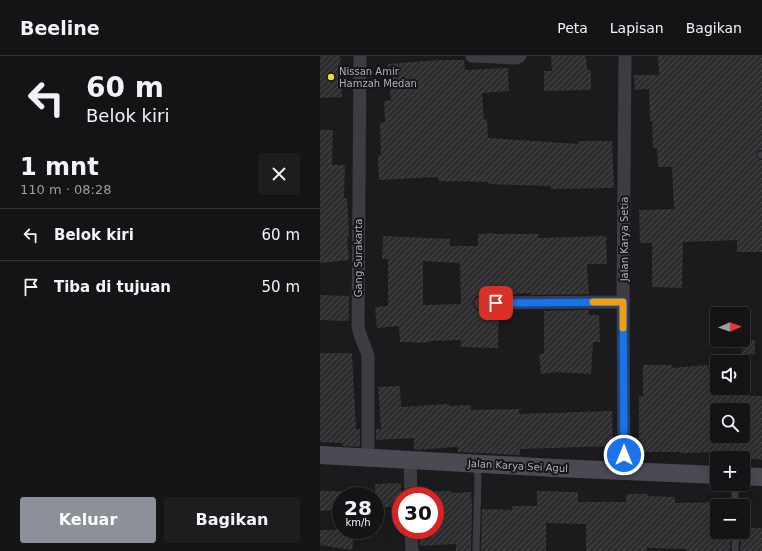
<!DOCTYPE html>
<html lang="id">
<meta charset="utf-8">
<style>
:root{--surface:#141416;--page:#1d1d1f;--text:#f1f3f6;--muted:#9d9ea1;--line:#333335;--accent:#8c9099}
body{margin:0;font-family:"DejaVu Sans",sans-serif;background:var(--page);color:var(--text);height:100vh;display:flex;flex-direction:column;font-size:15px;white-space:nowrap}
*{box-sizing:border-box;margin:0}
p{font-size:13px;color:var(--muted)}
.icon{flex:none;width:22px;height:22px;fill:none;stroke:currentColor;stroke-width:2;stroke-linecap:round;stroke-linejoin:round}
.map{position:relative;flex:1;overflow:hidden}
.panel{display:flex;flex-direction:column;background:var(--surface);width:320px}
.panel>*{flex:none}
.hud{background:#141416;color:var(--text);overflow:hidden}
.needle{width:26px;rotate:88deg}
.buttons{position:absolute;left:390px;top:251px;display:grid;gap:8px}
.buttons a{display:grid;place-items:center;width:40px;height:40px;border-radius:4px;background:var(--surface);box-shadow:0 4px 16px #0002,0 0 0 1px var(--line);font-size:20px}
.speed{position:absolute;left:12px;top:431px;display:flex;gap:8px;font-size:20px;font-weight:700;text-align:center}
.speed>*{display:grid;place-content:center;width:52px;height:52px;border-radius:50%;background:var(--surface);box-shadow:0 4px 16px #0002,0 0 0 1px var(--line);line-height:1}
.speed small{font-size:10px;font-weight:400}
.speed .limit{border:6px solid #d22;background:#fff;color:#111}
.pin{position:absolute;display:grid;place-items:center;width:34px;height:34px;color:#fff;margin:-17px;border-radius:8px;box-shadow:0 2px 6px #0006}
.me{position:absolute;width:44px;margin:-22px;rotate:0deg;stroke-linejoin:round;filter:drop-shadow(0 0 3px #0008)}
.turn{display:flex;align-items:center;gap:14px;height:84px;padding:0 20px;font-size:18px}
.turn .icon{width:52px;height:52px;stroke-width:2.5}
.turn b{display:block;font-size:28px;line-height:34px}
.round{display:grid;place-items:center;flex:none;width:42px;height:42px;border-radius:4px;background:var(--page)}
.summary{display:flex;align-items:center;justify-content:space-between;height:68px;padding:0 20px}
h1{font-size:24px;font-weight:800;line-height:30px}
.action{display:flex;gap:8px;margin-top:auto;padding:8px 20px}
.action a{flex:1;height:46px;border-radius:4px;background:var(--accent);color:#fff;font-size:16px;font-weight:800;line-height:46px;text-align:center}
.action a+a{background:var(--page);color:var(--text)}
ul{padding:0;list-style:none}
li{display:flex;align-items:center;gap:12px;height:52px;padding:0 20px;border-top:1px solid var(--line)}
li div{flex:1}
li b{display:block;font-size:15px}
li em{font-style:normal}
header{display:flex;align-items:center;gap:24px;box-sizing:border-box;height:56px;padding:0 20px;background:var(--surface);border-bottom:1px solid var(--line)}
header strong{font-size:19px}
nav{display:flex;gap:22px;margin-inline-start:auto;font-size:14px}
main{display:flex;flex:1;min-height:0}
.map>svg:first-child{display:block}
.building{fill:url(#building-hatch);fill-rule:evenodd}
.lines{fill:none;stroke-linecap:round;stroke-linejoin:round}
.lane{stroke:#3c3c42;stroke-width:7}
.street{stroke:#3c3c42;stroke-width:13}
.secondary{stroke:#4a4a52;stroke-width:18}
.route-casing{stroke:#114b97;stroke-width:10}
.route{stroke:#1a73e8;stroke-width:7}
.slow{stroke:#f59e0b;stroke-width:7}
.poi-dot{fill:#efd740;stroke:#161518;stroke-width:1.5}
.labels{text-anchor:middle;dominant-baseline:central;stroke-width:4;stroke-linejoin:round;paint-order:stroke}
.poi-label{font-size:10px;fill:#adafbc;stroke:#161518;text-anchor:start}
.street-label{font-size:10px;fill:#adafbc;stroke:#161518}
</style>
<header>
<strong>Beeline</strong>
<nav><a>Peta</a><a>Lapisan</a><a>Bagikan</a></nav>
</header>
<main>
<section class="panel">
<div class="hud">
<div class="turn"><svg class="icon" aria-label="left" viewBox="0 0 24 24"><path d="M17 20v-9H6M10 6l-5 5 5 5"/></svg><div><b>60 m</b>Belok kiri</div></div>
</div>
<div class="summary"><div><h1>1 mnt</h1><p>110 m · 08:28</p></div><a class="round"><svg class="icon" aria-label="close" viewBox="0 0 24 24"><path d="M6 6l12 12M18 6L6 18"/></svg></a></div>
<ul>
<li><svg class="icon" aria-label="left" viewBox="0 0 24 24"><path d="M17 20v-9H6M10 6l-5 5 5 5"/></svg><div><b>Belok kiri</b></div><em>60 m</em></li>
<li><svg class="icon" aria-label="arrive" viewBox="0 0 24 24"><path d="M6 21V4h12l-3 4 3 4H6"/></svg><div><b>Tiba di tujuan</b></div><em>50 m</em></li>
</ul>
<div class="action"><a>Keluar</a><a>Bagikan</a></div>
</section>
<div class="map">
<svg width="442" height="495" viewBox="0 0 442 495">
<defs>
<pattern id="building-hatch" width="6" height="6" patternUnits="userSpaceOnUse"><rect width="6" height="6" fill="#2e2e31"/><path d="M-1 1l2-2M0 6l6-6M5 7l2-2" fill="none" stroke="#4a4a4d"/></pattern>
</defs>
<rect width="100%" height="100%" fill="#1b1b1d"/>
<g class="building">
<polygon points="0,0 20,0 22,41 0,42"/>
<polygon points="231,0 266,0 267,14 271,14 271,34 224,35 224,15 232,15"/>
<polygon points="338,0 442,0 442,94 438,95 436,99 438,103 442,104 442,196 417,196 417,184 363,186 362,232 332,231 332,187 320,187 319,154 354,153 352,111 338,111 337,92 333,92 332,65 330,65 329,33 315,34 314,19 339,19"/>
<polygon points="118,4 144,4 145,14 188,12 189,35 162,37 164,64 167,63 168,82 258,88 258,85 292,85 294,132 231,133 231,130 168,128 168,126 118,125 118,121 59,124 58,99 61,99 60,67 65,66 64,45 71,44 68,8"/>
<polygon points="0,74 13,74 12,109 25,109 24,142 27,142 29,181 27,181 29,204 0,207"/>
<path d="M174,177V178H218V182L286,180L287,208H267L269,238L211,239V237L185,238V239H161L157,240L154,243L153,247L154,251L157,254L161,255H179L178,292L141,291V284L109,285L110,286L95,287L94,286H80L79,270L57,272L55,251L68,250V203H62L63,180L130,183V190H158V178ZM103,205L140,207L141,248L103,249Z"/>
<polygon points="0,239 29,240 29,265 0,264"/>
<polygon points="269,254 269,259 279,259 280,286 273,286 271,318 236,316 221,318 219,298 224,298 224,255"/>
<polygon points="422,284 435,284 435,298 422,299"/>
<polygon points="0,297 32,297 36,373 40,373 40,391 22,390 22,387 0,386"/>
<path d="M323,309H352V312L388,309L391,337H393V339L442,340V404L423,402H406V396L361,397V396H319V340H323ZM394,354H423V380H395Z"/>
<polygon points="80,330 81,351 129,348 130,350 151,349 151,354 199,353 199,358 292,355 293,390 200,393 200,399 138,396 137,391 94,394 94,382 56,384 56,373 61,373 58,331"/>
<polygon points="81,427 81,450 55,452 55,428"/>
<polygon points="0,435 21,435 21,454 0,455"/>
<polygon points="115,435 131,435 131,437 151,436 152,453 151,495 136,495 136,488 100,490 99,474 115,474"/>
<polygon points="217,435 258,436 258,446 306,446 306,438 328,438 328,440 355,441 355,447 397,446 397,476 411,476 410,495 366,495 366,493 327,492 327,495 266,495 266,468 226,467 226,495 161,495 162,453 192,454 192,450 217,450"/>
<polygon points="423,472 442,472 442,495 420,495 421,476 423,476"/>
<polygon points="0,474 35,474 32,494 0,489"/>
</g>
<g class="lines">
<g class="lane">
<polyline points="441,99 442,99"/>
<polyline points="415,428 415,450"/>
<polyline points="156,495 158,423 157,408"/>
<polyline points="415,495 416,476"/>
</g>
<g class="street">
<path d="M40,0L38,269C39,280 45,289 48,300V402"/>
<polyline points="152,0 196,2 200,0"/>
<polyline points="161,247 303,246"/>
<polyline points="90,405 91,440"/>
<polyline points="304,415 303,246 305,0"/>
<polyline points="91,474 92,495"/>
</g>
<g class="secondary">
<polyline points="0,399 236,412 397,419"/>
<polyline points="423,420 442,421"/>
</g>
</g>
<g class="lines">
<g class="route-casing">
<polyline id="route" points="176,247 303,246 304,399"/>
</g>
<use href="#route" class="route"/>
<polyline class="slow" points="273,246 303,246 303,272"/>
</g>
<circle class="poi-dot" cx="11" cy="21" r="4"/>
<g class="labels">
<g class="poi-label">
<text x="19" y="15">Nissan Amir<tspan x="19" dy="12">Hamzah Medan</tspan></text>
</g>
<g class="street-label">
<text transform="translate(304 183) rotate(-90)">Jalan Karya Setia</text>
<text transform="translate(38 202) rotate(-90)">Gang Surakarta</text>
<text transform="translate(198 410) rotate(3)">Jalan Karya Sei Agul</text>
</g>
</g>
</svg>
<div class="buttons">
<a><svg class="needle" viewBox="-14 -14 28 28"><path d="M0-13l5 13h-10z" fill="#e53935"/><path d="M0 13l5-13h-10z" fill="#9d9ea1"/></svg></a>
<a><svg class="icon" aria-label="sound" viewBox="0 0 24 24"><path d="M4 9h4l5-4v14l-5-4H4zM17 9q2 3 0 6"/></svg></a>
<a><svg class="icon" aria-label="search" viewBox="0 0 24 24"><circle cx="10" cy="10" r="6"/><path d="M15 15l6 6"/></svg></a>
<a>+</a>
<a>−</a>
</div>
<div class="speed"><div>28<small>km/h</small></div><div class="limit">30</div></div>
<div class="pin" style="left:176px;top:247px;background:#d93025"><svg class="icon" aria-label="arrive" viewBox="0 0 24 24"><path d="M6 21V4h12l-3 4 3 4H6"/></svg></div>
<svg class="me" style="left:304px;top:399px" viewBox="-20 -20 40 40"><circle r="17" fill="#1a73e8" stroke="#fff" stroke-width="3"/><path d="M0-11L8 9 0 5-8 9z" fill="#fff"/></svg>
</div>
</main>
